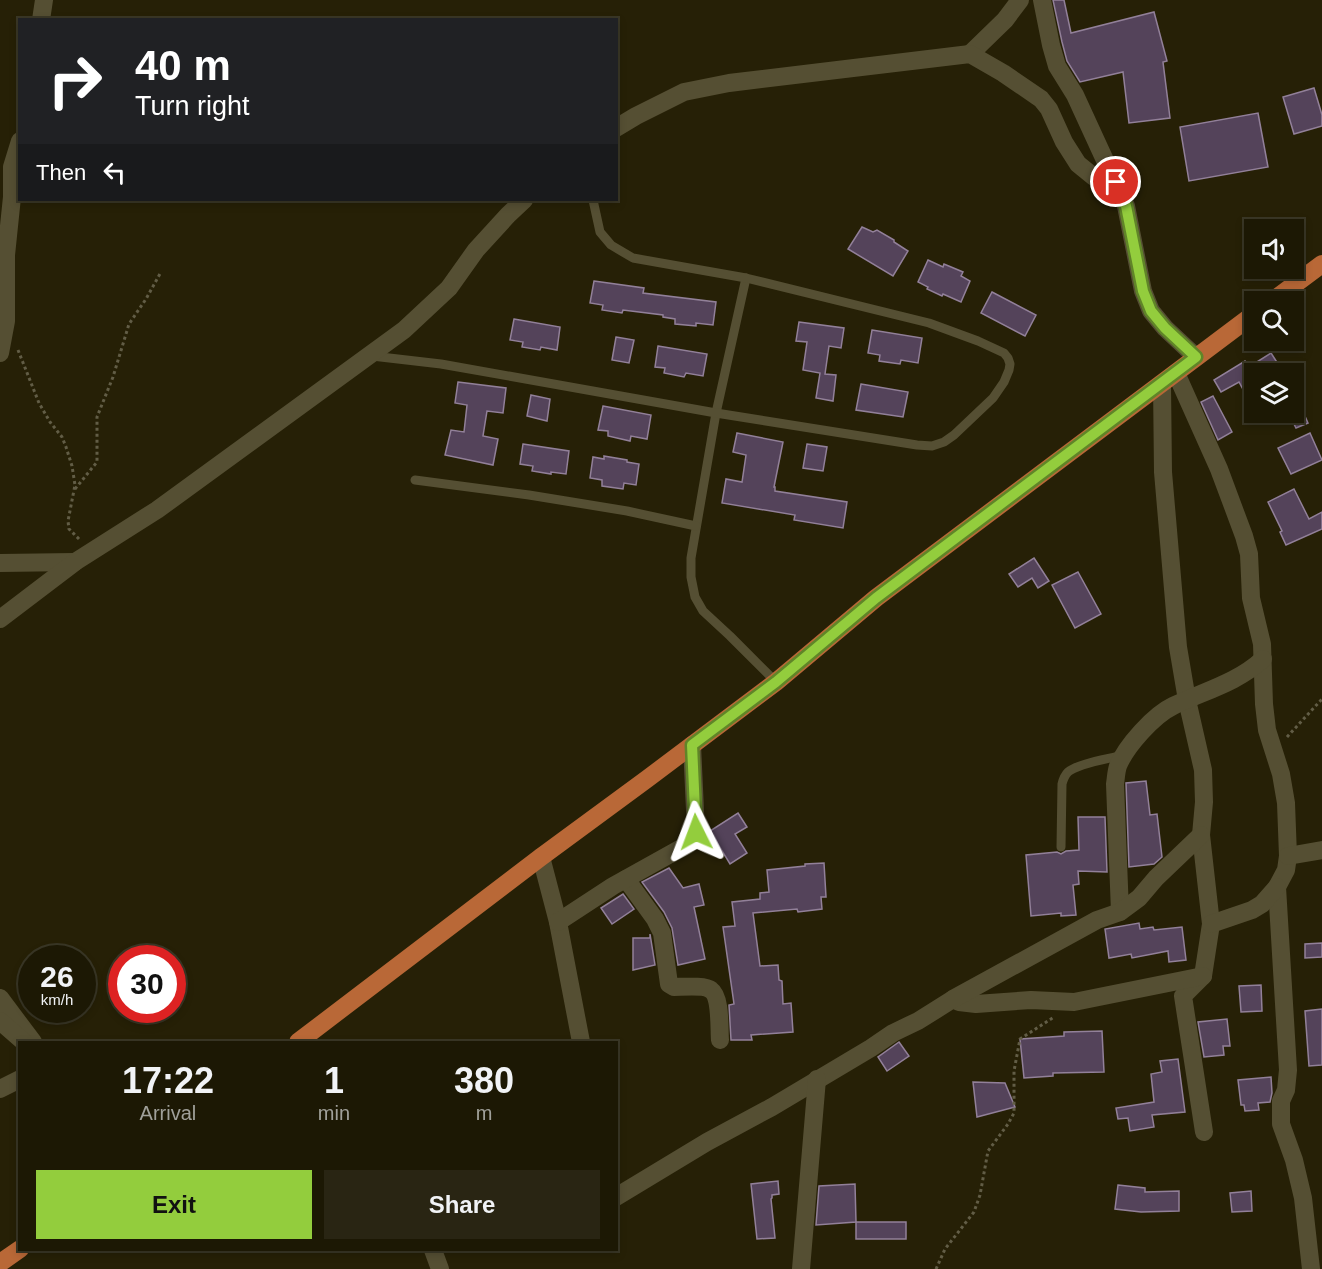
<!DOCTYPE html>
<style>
:root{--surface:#1c1804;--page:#292513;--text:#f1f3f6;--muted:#a0a09a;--line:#3a3726;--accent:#93cd3d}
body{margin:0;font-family:Arial,sans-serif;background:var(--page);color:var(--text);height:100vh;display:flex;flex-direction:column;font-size:22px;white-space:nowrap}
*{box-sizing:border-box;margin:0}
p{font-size:20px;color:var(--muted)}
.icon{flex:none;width:33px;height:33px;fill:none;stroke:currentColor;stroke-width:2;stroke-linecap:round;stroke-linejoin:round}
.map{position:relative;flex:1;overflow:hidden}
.drawer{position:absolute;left:18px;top:1041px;width:600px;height:210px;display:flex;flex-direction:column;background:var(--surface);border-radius:0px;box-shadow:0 3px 9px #0003,0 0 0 2px var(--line)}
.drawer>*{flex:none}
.guide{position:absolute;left:18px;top:18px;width:600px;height:183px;border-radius:0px;box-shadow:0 3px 9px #0003,0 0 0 2px var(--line);background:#202124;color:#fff;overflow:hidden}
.tools{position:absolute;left:1244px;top:219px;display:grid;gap:12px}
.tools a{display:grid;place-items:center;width:60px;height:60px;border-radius:0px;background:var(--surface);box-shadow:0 3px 9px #0003,0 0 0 2px var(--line);font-size:30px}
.speed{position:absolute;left:18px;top:945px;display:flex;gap:12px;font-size:30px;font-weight:700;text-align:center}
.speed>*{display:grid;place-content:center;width:78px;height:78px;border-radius:50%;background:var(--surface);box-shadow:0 3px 9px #0003,0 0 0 2px var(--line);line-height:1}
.speed small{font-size:15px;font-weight:400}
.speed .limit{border:9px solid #d22;background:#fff;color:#111}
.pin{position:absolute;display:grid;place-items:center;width:51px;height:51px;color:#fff;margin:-26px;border:3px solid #fff;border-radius:50%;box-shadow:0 2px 6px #0007}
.me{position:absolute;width:66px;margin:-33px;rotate:357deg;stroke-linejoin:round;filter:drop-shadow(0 0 4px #0008)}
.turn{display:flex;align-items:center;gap:21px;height:126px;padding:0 18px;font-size:27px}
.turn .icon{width:78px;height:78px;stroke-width:2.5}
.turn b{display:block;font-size:42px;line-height:51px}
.then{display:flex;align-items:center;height:57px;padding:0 18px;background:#0003;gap:12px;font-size:22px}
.eta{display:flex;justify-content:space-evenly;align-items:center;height:102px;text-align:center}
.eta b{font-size:36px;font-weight:700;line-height:42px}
.button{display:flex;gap:12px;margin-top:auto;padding:12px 18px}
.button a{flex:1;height:69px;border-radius:0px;background:var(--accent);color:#111;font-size:24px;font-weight:700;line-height:69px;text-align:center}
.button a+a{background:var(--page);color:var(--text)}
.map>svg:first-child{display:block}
.building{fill:#54435a;stroke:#928099;stroke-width:1.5}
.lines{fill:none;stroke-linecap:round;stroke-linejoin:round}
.path{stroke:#625d46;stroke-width:3;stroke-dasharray:3 3;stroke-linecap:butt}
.lane{stroke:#554f33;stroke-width:9}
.street{stroke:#554f33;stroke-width:18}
.primary{stroke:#b96837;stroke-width:18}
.route-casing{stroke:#608528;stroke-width:15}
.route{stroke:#93cd3d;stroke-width:10}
</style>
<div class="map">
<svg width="1322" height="1269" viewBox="0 0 1322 1269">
<rect width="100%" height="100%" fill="#262006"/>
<g class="building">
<polygon points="1053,0 1064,0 1071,33 1154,12 1167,61 1163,62 1170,118 1129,123 1123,72 1080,82 1067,61 1062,42"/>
<polygon points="1314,88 1322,115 1322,126 1294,134 1283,97"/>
<polygon points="1258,113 1268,167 1189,181 1180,127"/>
<polygon points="862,227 873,232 877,230 894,240 894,242 908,251 893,276 848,249"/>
<polygon points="928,260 943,267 944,264 963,272 961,276 970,281 961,302 943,294 942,296 927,289 928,287 918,282"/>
<polygon points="594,281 644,288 643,293 716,302 713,325 696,323 696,326 675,324 675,319 663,317 663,315 623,310 622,313 602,310 603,305 590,303"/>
<polygon points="992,292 1036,315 1025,336 981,313"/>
<polygon points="514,319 560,327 557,350 541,347 540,350 522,347 523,342 510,340"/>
<polygon points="799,322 844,328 841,348 829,346 825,374 836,375 833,401 816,398 820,373 803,370 807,342 796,341"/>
<polygon points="872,330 922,338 918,363 901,360 900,364 879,361 880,355 868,353"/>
<polygon points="616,337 634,340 629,363 612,360"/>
<polygon points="658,346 707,354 703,376 686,373 684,377 664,373 665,368 655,367"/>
<polygon points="1271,353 1280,367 1270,374 1254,374 1254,410 1239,382 1221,392 1214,380 1245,361 1249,367"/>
<polygon points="458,382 506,388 503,413 487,411 483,436 498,439 493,465 445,455 451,430 464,432 467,405 455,403"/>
<polygon points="861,384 908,392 903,417 856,410"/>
<polygon points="531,395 550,399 547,421 527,416"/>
<polygon points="1213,396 1232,432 1218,440 1201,402"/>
<polygon points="603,406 651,415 647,439 631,436 630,441 608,436 608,431 598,430"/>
<polygon points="1301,407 1308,423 1296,428 1288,412 1293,412 1293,411"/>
<polygon points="737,433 783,442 774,487 775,487 775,491 847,502 843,528 794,520 795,515 722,503 726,479 742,482 746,455 733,452"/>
<polygon points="1310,433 1322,460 1291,474 1278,448"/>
<polygon points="523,444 569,451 566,474 551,472 551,474 532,471 533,466 520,464"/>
<polygon points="807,444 827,447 823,471 803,468"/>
<polygon points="604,456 627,460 627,462 639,464 636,485 624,483 623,489 602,486 602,480 590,478 593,457 604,459"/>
<polygon points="1294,489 1309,519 1322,512 1322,529 1286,545 1280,532 1282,531 1268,502"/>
<polygon points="1034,558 1049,581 1038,588 1032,578 1018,587 1009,574"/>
<polygon points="1078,572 1101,614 1075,628 1052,585"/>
<polygon points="1146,781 1150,815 1157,814 1162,857 1154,864 1129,867 1126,783"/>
<polygon points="738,813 747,827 735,834 747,853 730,864 710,831"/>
<polygon points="1078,817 1105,817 1107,872 1078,871 1079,884 1073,885 1076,915 1061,916 1061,913 1031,916 1026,855 1057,852 1061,854 1066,851 1079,850"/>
<polygon points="824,863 826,897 821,897 822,909 798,912 797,909 753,913 760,966 778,965 779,980 782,981 783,1004 791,1003 793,1032 751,1035 752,1040 731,1040 729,1005 734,1004 723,927 735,926 732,902 760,899 760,893 769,892 767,870 805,866 805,864"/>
<polygon points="669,868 683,888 699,884 704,905 694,907 705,959 678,965 672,928 664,912 642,882"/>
<polygon points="623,894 634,909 612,924 601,908"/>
<polygon points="1139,923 1140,929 1153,927 1154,930 1182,927 1186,960 1169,962 1168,951 1132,958 1131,954 1109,958 1105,929"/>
<polygon points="650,934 655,965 633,970 633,938 650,938"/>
<polygon points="1322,943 1322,957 1305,958 1305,944"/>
<polygon points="1261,985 1262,1011 1241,1012 1239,986"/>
<polygon points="1322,1009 1322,1065 1309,1066 1305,1011"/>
<polygon points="1227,1019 1230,1046 1223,1046 1224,1055 1204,1057 1198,1022"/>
<polygon points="1102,1031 1104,1072 1053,1073 1053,1076 1024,1078 1020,1039 1064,1036 1064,1032"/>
<polygon points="899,1042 909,1056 887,1071 878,1057"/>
<polygon points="1178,1059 1185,1112 1152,1115 1154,1127 1130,1131 1128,1118 1118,1119 1116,1108 1154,1102 1151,1074 1162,1072 1160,1061"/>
<polygon points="1271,1077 1272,1093 1270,1102 1258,1103 1259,1110 1245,1111 1244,1105 1241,1105 1238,1080"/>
<polygon points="973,1082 1005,1083 1015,1107 977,1117"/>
<polygon points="778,1181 779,1194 772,1195 772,1198 771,1199 775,1238 757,1239 751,1184"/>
<polygon points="855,1184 856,1222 816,1225 819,1186"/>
<polygon points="1118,1185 1145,1188 1145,1192 1179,1191 1179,1211 1141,1212 1115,1209"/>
<polygon points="1251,1191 1252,1211 1232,1212 1230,1193"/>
<rect x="856" y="1222" width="50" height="17"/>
</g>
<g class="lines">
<g class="path">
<polyline points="18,350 39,403 50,422 62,437 66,447 72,466 75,485 68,521 69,529 79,539"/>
<polyline points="75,489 97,462 97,417 113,377 129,324 146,299 161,272"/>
<polyline points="1287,737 1322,699"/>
<polyline points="285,1251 288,1250"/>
<polyline points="936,1269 945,1249 974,1212 980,1195 988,1151 1008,1124 1014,1113 1014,1071 1020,1039 1054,1017"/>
</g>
<g class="lane">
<polyline points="746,278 716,413 691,558 691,577 695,597 703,611 730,636 776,682"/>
<polyline points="372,356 441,364 716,413 917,445 932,446 944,442 954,435 993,398 1004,382 1009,370 1010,364 1008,358 1004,353 978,341 929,323 746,278 633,258 611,245 600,232 593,200"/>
<polyline points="415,480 529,495 627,511 696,526"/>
<path d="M1061,847L1062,784C1063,780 1065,775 1068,772C1079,763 1109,759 1123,755"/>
</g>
<g class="street">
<polyline points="1042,0 1051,45 1057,66 1075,95 1126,206 1143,291 1151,311 1165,328 1196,357"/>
<polyline points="41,20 44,0"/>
<polyline points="970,54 1005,20 1020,0"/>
<polyline points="616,128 636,116 684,92 729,83 970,54 1003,73 1041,99 1049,109 1064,142 1078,164 1094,177 1116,182"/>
<polyline points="0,353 6,321 6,255 12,197 12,167 20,141"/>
<polyline points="1176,373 1219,469 1244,536 1249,554 1251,598 1262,644 1264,704 1267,730 1281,774 1286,803 1288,856 1286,870 1277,887 1288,1070 1286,1090 1281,1101 1281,1124 1294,1160 1303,1198 1311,1269"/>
<polyline points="1162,384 1163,472 1178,647 1187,700 1203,770 1204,802 1201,835 1211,924 1203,976 1183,996 1204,1132"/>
<polyline points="0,563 75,562"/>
<polyline points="0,619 75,562 157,510 404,330 449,288 476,250 508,215 524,200"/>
<polyline points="1288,856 1322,850"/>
<polyline points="541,857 558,922 581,1042"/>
<path d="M626,879L655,919L662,933L669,984L674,987C682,987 705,985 711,990C721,997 719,1028 720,1040"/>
<path d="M1120,912L1115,784C1116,778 1116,772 1118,766C1126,746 1154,715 1173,706C1204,691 1237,683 1263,659"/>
<polyline points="558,922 613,886 692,842 696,832 692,745"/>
<polyline points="1211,924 1252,910 1262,904 1277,887"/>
<polyline points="0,998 33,1042"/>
<polyline points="953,999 959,1002 976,1004 1031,1000 1074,1002 1203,976"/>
<polyline points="0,1021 24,1042"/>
<polyline points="0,1089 20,1079"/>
<polyline points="616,1197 707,1142 772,1107 871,1048 893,1033 918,1021 953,999 1097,920 1120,912 1139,898 1156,878 1201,835"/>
<polyline points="433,1250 440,1269"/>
<polyline points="801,1269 817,1079"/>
</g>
<g class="primary">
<polyline points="1271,302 1322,264"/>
<polyline points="298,1042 541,857 647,779 776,682 876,598 1254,314"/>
<polyline points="0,1263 20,1249"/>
</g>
</g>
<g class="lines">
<g class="route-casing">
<polyline id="route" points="696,832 692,745 776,682 876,598 1196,357 1165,328 1151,311 1143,291 1126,206 1116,182"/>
</g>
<use href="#route" class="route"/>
</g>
</svg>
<div class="tools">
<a><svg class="icon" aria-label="sound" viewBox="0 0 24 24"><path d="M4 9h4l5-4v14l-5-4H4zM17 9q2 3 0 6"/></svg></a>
<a><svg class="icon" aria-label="search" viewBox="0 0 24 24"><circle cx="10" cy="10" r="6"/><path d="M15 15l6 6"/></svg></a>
<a><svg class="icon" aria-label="layers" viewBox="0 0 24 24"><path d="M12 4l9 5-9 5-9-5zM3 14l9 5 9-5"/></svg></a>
</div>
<div class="speed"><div>26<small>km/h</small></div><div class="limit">30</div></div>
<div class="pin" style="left:1116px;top:182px;background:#d93025"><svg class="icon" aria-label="arrive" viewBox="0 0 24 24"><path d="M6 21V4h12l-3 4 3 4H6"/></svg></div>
<svg class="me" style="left:696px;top:832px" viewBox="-20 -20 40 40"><path d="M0-17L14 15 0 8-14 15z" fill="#93cd3d" stroke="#fff" stroke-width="4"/></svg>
<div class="guide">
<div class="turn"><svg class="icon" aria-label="right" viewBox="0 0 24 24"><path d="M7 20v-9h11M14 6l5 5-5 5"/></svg><div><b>40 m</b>Turn right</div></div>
<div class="then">Then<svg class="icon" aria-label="left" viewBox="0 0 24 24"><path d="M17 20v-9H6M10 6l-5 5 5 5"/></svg></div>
</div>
<section class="drawer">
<div class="eta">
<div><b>17:22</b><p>Arrival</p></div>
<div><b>1</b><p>min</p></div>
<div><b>380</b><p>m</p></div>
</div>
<div class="button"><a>Exit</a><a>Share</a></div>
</section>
</div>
